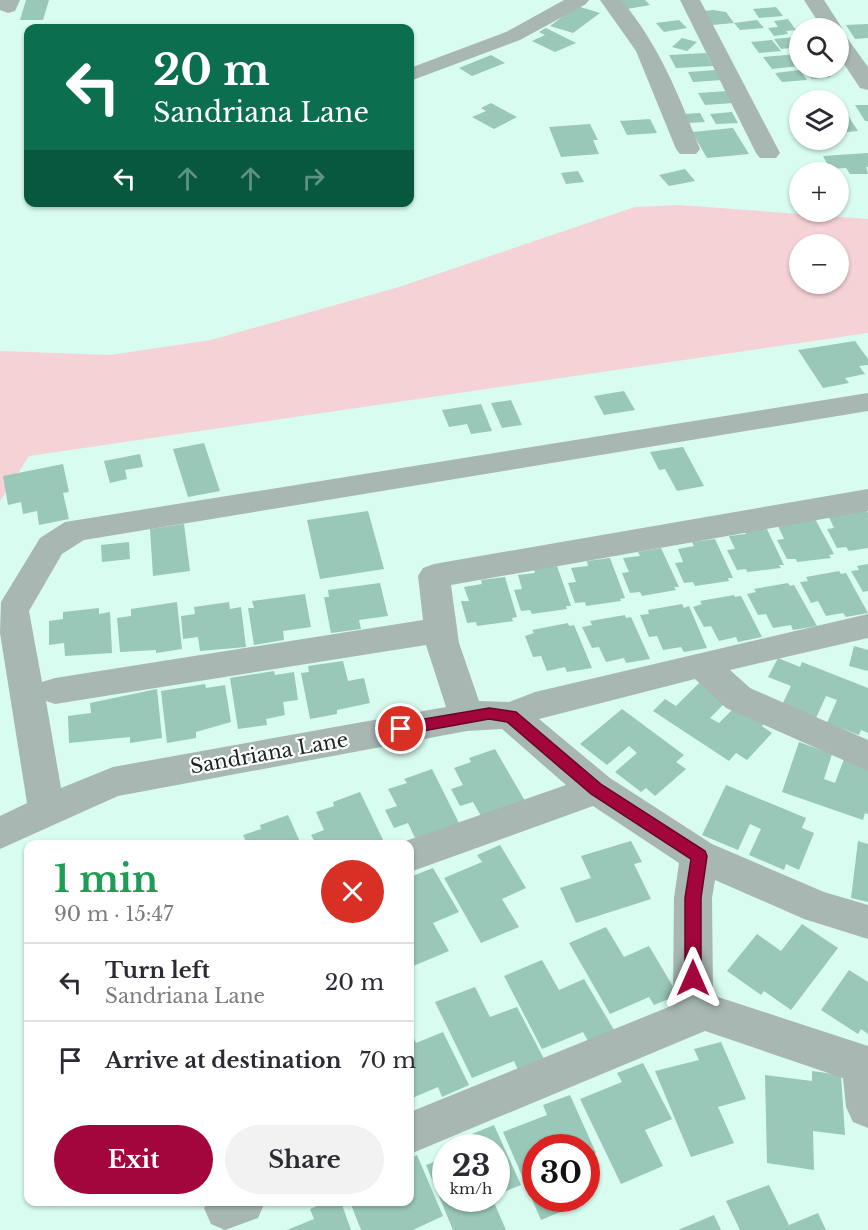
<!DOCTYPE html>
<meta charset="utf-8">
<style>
:root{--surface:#fff;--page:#f2f2f3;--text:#2b2b33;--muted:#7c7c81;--line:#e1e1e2;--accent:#a3063c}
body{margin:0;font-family:"Libre Baskerville",serif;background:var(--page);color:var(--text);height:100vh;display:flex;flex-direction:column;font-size:22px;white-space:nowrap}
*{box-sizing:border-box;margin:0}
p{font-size:20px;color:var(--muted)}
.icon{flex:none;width:33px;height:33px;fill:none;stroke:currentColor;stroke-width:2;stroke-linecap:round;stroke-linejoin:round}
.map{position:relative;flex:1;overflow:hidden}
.details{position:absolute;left:24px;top:840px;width:390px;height:366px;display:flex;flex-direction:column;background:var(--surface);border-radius:12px;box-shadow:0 2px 4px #0004}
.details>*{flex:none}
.banner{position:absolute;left:24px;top:24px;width:390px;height:183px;border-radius:12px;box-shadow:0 2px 4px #0004;background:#0b6e4f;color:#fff;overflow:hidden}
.controls{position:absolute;left:789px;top:18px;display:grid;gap:12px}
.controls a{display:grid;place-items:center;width:60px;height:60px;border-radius:50%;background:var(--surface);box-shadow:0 2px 4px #0004;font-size:30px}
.speed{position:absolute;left:432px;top:1134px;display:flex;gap:12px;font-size:30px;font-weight:700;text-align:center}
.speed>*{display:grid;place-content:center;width:78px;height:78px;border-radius:50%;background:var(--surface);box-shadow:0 2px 4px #0004;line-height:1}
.speed small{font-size:15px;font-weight:400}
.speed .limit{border:9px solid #d22;background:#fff;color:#111}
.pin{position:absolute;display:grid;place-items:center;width:51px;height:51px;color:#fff;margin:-26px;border:3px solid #fff;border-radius:50%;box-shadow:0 2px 6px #0007}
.me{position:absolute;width:66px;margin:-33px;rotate:0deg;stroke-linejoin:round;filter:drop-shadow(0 0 4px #0008)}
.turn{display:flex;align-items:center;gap:21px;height:126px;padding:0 30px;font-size:27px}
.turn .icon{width:78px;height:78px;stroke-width:2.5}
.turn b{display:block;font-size:42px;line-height:51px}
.lanes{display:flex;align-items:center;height:57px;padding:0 30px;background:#0003;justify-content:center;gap:30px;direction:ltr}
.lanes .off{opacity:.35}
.round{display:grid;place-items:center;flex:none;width:63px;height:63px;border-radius:32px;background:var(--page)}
.head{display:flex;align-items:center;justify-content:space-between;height:102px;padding:0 30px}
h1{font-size:36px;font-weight:700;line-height:45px;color:#1e9e55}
.cta{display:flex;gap:12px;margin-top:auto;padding:12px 30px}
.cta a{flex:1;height:69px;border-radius:36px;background:var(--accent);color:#fff;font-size:24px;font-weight:700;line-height:69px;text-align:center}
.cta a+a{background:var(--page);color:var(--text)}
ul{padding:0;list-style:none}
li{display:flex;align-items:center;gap:18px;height:78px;padding:0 30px;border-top:2px solid var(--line)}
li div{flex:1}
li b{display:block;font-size:22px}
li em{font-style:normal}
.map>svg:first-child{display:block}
.green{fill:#f4d2d5;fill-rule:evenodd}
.building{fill:#99c7b8}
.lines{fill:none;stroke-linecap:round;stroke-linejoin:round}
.minor{fill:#a8b7b2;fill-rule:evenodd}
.route{fill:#a3063c;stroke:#6a0427;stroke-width:1.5}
.labels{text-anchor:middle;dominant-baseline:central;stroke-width:4.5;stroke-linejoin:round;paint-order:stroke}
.street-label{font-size:20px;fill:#192622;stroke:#fff}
</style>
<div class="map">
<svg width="868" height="1230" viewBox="0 0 868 1230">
<rect width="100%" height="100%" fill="#d8fcf0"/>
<path class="green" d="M679,205L868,219V333L29,456L0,501V351L110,355L211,340L399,287L635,207ZM800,244H838V284H800Z"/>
<g class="building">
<polygon points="26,0 49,0 43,20 20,20"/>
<polygon points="617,0 645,0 650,5 627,9"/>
<polygon points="577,6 600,13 573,33 550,26"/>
<polygon points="776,7 783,16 759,18 753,9"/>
<polygon points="713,10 726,12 734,23 712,25 703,11"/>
<polygon points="788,19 796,30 786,31 788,34 774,36 768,28 778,27 774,21"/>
<polygon points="679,20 687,28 664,32 656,23"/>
<polygon points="757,20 764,28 740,30 734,23"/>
<polygon points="868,24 868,38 855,39 846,25"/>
<polygon points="546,28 576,43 555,52 532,41 545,35 539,32"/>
<polygon points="795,37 800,47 781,49 774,39"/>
<polygon points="682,38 697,42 687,51 672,47"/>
<polygon points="772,40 781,51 759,53 751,42"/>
<polygon points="706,53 713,66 676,68 669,55"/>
<polygon points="798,54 800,66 772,69 763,57"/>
<polygon points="491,55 505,63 472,76 459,68"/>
<polygon points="804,68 824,68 831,77 812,79"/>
<polygon points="716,70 722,80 693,82 688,72"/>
<polygon points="800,70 807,80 782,82 775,73"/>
<polygon points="727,91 733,103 705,105 698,93"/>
<polygon points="491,103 517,117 494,129 472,117 486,111 481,108"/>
<polygon points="855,105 868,105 868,121 865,121"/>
<polygon points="845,110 852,122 858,131 838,133 838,111"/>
<polygon points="732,112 738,123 716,124 710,114"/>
<polygon points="700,113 705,122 688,123 683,114"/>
<polygon points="650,119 657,133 627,135 620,121"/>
<polygon points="590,124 598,140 593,140 599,154 561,157 549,127"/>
<polygon points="733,128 749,154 707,158 692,132"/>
<polygon points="868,153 868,167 866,167 868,174 850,174 846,168 830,169 823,156"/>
<polygon points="685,169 695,181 669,186 659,175"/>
<polygon points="578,171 584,182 566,184 561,173"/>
<polygon points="855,341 868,359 868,365 859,366 865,374 845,378 849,383 823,388 798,350"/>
<polygon points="624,391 635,410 604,415 594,396"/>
<polygon points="511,400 522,425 502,428 491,403"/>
<polygon points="481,404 492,431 471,434 467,424 449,427 442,410"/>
<polygon points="204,443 220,491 188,497 173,449"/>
<polygon points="683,447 704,486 677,491 665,469 659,470 650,452"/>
<polygon points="140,454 143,467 125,470 127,479 110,483 104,461"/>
<polygon points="63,464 69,492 63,493 69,519 39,525 37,511 23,514 21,502 8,505 3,476"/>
<polygon points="864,506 868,513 868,548 849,551 846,547 837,548 827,529 834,528 828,515"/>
<polygon points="368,511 384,569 320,579 307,520"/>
<polygon points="814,517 834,554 829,555 831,558 797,562 796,559 787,559 777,540 784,539 778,526"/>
<polygon points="184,524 190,571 153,576 150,529"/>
<polygon points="766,527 784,565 779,565 781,568 747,572 746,569 737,570 727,550 735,549 729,536 746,534 744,530"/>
<polygon points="715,539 733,578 728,578 729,581 695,586 693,582 684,583 675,563 683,562 678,549 694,546 692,542"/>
<polygon points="129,542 130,559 102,562 101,545"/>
<polygon points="661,548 679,587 674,587 676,590 642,596 640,592 630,593 622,573 629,572 623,558 640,556 638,552"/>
<polygon points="610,558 625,598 620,599 621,601 586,606 585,602 575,603 568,583 576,582 571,568 588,566 587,561"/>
<polygon points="868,564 868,591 863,592 851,571 859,570 857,566"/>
<polygon points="557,566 571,606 566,606 567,609 532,614 530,610 521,611 514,590 522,589 518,575 535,573 534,569"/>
<polygon points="839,571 841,574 846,573 868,613 846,617 843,613 826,616 818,601 811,603 800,582 808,581 806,577"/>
<polygon points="505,577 517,617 512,618 513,621 477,626 476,622 467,623 461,601 469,601 464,587 482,584 481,580"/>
<polygon points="380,583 388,616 359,620 361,629 331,633 324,597 329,597 328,590"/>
<polygon points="788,583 790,586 794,585 817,626 793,630 791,625 773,628 766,614 758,615 747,594 756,592 754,589"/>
<polygon points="305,594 311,627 283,631 284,640 254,645 248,608 254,608 252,601"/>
<polygon points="734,595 735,597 741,596 762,637 738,642 736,637 719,641 711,626 704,627 693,607 702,604 700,601"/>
<polygon points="177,602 182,649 156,653 156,650 120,652 117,618 131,616 131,609"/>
<polygon points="229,602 230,609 241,607 246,647 200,651 198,637 183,639 181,616 195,614 194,607"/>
<polygon points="682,604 684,608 689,606 707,648 684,652 681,647 663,650 657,636 649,637 640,615 649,614 648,610"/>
<polygon points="99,608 99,614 110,612 112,653 65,656 64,643 49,645 49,621 63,619 63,612"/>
<polygon points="625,615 626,618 631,617 650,659 626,663 624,658 606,662 599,647 592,648 582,627 592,625 590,621"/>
<polygon points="568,623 569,626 574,625 592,668 567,672 565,667 547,671 541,656 533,657 525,636 534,633 532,630"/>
<polygon points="854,646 868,650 868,671 849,666"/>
<polygon points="778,658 800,667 802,662 868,688 868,733 861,730 859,735 827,723 837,700 826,696 816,718 782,705 791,686 768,677"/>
<polygon points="343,661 348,681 364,678 370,703 337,710 337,714 310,719 301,673 309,672 308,666"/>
<polygon points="274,671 275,675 294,672 298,700 283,702 285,715 266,719 267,725 238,729 230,678"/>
<polygon points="701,681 729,699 710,718 719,723 738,704 766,722 762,726 772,733 747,760 736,753 729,761 653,711 665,699 676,706"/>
<polygon points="205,684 206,688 225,685 231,722 196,732 196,738 167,743 161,691"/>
<polygon points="157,689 162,738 130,743 130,737 69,743 68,716 91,713 90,703"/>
<polygon points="622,709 684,755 676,762 686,769 655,796 646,788 641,792 615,772 637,753 629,746 607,765 580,744"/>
<polygon points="799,742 832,754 824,779 835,783 844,759 868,767 868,814 865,813 863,820 782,792"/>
<polygon points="495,749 525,801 481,816 473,802 460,806 451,789 463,785 454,768 471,762 469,758"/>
<polygon points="432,769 459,823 415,838 408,823 394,828 385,810 397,806 388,789 407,783 404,779"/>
<polygon points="726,785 806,818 802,828 814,833 799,870 786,864 784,870 749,855 761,829 750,824 738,850 702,835"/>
<polygon points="360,792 385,844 316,844 311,835 324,830 316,812 334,806 333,802"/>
<polygon points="288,815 301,844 247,844 243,835 261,829 260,825"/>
<polygon points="631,841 642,862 634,864 651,899 576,923 560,888 591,878 581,856"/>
<polygon points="858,841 868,844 868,902 851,898"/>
<polygon points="500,845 526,888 502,899 519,927 481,943 444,878 482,862 477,855"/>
<polygon points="433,868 459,912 433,923 449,951 411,967 410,886 414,885 410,877"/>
<polygon points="802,924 838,948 791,1010 764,991 761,995 727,971 757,934 781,951"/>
<polygon points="606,927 624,957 649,946 678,995 654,1005 649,997 610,1014 569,943"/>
<polygon points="542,960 559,990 584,979 614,1030 588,1041 583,1032 542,1049 504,976"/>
<polygon points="849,970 868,982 868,1034 861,1029 858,1034 821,1010"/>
<polygon points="475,987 490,1017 517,1007 544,1059 518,1070 514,1061 472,1078 435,1002"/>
<polygon points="410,1029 416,1043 443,1032 469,1085 442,1097 438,1087 410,1099"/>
<polygon points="721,1042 746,1099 718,1107 734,1143 691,1157 655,1071 699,1060 694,1049"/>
<polygon points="643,1063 672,1119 645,1130 663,1166 621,1184 580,1099 622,1082 617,1073"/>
<polygon points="812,1071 841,1075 845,1135 813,1131 814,1170 767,1163 765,1075 812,1081"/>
<polygon points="570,1095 596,1153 586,1157 586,1148 536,1148 536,1198 583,1198 584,1202 541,1220 503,1132 547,1115 543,1105"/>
<polygon points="494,1125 521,1185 496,1195 496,1148 472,1148 467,1136"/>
<polygon points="417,1155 443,1216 413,1230 361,1230 350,1202 410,1202 410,1158"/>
<polygon points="446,1157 446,1198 492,1198 506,1230 453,1230 426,1165"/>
<polygon points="769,1185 789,1225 818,1213 826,1230 740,1230 726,1201"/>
<polygon points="327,1202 341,1202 351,1230 287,1230 314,1219 310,1209"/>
<polygon points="714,1215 721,1230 678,1230"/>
</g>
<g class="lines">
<g class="minor">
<polygon points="0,0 20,0 15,11 8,13 0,10"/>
<polygon points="564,0 589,0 586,4 520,40 410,81 410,68 506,32"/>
<path d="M600,0H621C659,44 679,96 700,149L696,154H680L676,149L636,51Z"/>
<polygon points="680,0 700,0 780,153 776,158 760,158 756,153"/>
<polygon points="804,0 824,0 842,28 839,32 838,28 822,28"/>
<polygon points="838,33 845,35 868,67 868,90 860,88 838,55"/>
<path d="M868,393V411L84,540L62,554L29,611L42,682L55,678L423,620L418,576L423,568L434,564L868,489V511L451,585L459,643L479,701L509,702L535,692L868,614V638L730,670L750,688L868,740V771L726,708L695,679L539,719L610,778L712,844L824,892L868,905V939L804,919L715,880L712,898L713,992L718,997L868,1046V1128L853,1122L846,1107L843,1078L705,1031L410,1154V1112L676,1004L673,997L674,898L679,863L593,806L410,872V844H397L566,785L502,729L467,731L118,796L0,849V816L27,803L0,633L1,602L40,538L65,522ZM426,645L446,707L113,767L61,788L46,701L55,704Z"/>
<polygon points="207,1202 265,1202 258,1218 225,1230 211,1224 204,1208"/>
</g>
</g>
<polygon class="route" points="489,708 516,712 602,785 705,851 707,856 701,898 701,978 699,983 693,985 687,983 685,978 685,898 691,859 591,794 507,722 489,719 401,735 394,729 401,723"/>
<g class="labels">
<g class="street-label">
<text transform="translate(269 753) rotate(-10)">Sandriana Lane</text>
</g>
</g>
</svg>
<div class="controls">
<a><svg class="icon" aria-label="search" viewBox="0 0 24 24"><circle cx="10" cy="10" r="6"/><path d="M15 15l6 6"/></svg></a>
<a><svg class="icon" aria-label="layers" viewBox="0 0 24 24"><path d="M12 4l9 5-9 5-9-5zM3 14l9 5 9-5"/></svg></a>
<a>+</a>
<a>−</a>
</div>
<div class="speed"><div>23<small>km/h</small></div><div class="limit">30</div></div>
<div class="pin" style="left:401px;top:729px;background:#d93025"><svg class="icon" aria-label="arrive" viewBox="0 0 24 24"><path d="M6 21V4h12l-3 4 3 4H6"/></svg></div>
<svg class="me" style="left:693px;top:978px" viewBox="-20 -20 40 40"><path d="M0-17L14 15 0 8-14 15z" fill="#a3063c" stroke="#fff" stroke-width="4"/></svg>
<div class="banner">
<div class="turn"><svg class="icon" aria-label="left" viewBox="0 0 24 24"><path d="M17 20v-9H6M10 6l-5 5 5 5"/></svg><div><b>20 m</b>Sandriana Lane</div></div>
<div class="lanes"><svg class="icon" aria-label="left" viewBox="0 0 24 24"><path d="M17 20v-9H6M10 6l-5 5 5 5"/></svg><svg class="icon off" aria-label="ahead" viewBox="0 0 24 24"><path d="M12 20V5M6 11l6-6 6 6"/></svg><svg class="icon off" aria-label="ahead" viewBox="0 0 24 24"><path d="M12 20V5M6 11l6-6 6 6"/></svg><svg class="icon off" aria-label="right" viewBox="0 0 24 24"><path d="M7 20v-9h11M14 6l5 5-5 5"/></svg></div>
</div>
<section class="details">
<div class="head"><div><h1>1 min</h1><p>90 m · 15:47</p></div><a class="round" style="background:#d93025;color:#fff"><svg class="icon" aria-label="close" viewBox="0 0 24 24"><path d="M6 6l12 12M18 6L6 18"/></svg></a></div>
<ul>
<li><svg class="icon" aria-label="left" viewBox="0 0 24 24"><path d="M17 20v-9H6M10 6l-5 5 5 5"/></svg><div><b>Turn left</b><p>Sandriana Lane</p></div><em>20 m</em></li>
<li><svg class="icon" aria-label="arrive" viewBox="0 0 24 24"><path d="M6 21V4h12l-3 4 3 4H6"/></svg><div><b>Arrive at destination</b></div><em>70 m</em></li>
</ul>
<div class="cta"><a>Exit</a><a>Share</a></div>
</section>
</div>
